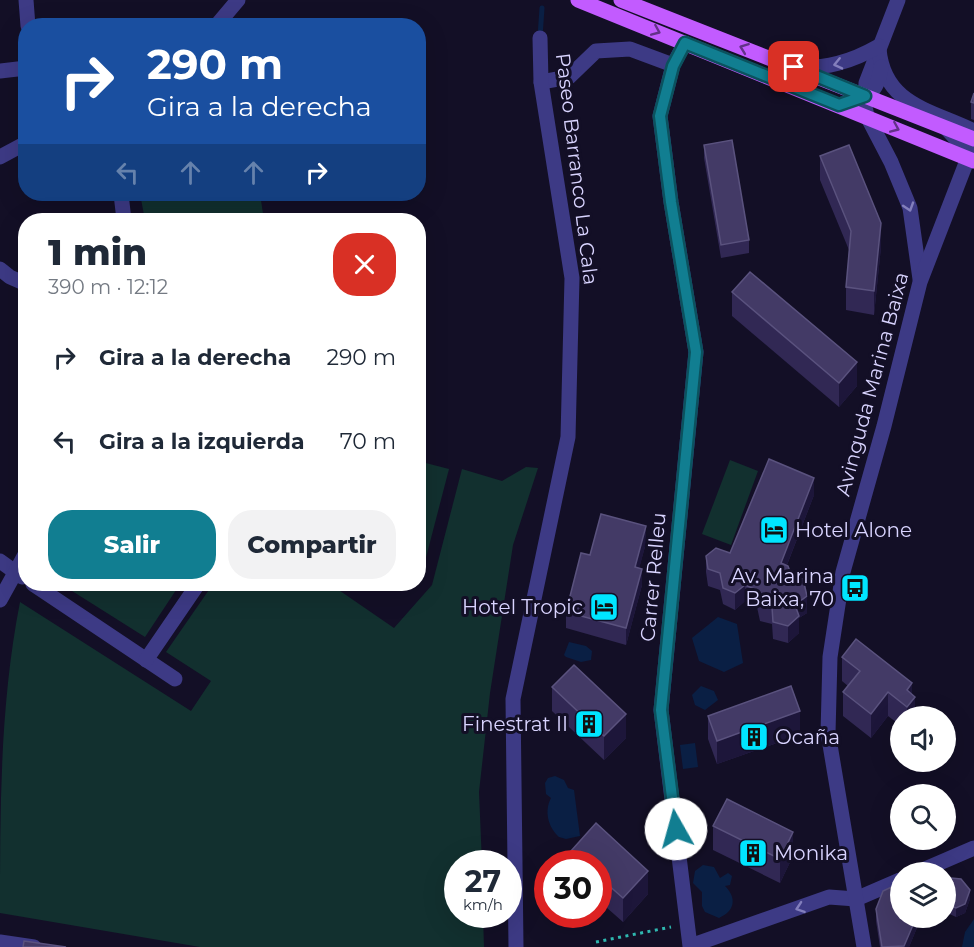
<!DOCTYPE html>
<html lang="es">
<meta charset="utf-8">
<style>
:root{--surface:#fff;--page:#f2f2f3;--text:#1f2937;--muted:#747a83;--accent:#117e91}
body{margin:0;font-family:Montserrat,sans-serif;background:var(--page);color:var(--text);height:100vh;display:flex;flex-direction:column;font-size:22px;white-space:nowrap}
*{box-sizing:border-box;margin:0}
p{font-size:20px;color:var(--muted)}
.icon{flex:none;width:33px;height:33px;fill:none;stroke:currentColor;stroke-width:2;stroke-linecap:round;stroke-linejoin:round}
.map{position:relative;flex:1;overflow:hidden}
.panel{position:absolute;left:18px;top:213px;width:408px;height:378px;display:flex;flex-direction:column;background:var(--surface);border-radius:24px;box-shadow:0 6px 24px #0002}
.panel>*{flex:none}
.guide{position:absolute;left:18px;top:18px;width:408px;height:183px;border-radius:24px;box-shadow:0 6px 24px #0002;background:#1a4fa0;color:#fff;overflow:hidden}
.controls{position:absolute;left:890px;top:706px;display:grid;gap:12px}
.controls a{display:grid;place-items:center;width:66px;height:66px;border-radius:50%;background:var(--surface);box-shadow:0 6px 24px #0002;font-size:30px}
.speed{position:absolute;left:444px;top:850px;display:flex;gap:12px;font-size:30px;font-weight:700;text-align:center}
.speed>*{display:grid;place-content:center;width:78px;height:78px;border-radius:50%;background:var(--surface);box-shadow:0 6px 24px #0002;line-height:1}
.speed small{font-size:15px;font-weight:400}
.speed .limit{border:9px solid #d22;background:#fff;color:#111}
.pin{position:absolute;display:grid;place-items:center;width:51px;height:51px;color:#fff;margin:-26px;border-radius:12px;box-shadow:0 3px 9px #0006}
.me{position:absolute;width:66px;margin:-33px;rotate:353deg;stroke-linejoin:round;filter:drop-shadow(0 0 4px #0008)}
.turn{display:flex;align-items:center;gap:21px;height:126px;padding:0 30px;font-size:27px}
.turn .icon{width:78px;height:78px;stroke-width:2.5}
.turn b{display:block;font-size:42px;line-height:51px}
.lanes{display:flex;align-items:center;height:57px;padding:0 30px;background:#0003;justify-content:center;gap:30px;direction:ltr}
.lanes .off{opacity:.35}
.round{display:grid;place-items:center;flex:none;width:63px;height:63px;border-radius:24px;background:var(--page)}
.overview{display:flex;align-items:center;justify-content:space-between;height:102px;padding:0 30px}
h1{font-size:36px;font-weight:800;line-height:45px}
.action{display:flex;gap:12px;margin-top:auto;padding:12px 30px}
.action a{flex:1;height:69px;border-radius:24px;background:var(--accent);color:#fff;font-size:24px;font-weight:800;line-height:69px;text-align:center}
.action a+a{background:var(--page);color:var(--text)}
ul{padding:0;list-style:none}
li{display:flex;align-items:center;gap:18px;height:84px;padding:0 30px}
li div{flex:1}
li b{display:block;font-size:22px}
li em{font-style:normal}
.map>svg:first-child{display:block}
.green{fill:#12302f}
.water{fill:#0a1f44}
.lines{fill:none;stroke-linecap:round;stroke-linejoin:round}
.stream{stroke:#0a1f44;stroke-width:5}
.path{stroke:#2fb8b0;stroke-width:3;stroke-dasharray:3 4.5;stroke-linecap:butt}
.minor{stroke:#3d3a85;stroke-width:15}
.major{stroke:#c25bff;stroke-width:15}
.wall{fill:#312854}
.shaded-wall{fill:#1d163a}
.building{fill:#433a66;stroke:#5a527e;stroke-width:1.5}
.oneway{stroke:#623188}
.oneway2{stroke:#837fbc}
.route-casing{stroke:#0b525e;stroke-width:15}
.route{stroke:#117e91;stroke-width:10}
.labels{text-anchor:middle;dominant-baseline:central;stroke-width:6;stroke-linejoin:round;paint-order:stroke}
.street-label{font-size:20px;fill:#d9d4ff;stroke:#130f26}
.poi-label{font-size:20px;fill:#d9d4ff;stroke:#130f26;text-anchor:start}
</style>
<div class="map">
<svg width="974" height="947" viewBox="0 0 974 947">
<rect width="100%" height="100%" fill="#130f26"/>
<g class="green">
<polygon points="140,194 260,194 264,220 145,220"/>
<polygon points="730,460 758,471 731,545 702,534"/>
<polygon points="418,461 449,469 423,569 418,568"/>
<path d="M526,467L538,468L513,545L490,693L479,792L482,864H458V915H483L484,947H200L0,913C0,809 0,704 20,602L191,711L211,681L166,652L213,584H330L394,628L432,585L462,469L502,481Z"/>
<polygon points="61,584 180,584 145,637"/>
</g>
<g class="water">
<polygon points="718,617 737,624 743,663 724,672 699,661 692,638"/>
<polygon points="569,642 586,646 592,651 591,660 581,662 566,657 564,655"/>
<polygon points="701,686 714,691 718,700 705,710 695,705 692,695"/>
<polygon points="695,743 698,767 683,769 680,745"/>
<path d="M555,776L564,780L568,788L574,790L580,836L566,839L559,837C548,827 544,811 551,798L546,794L545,783L548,778Z"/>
<path d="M703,865L714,867L720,878L728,873L732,876L730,885L725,886C737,898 735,911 719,918L705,912L702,906V892L693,883L695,871Z"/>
<polygon points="974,919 974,947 962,947 965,932"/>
</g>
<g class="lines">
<polyline class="stream" points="540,37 542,8"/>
<polyline class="path" points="596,942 671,927"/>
<g class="minor">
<polyline points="26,0 28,26"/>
<polyline points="898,0 866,83 865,107 867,116 891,162 910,208 920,279"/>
<polyline points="216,26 238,0"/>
<polyline points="685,43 673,65 660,116 671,202 696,352 661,710 690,946 829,897 856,899 900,880"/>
<path d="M879,49C884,105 931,110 974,131"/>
<path d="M794,67C826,69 851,62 879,46"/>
<polyline points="0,71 26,68"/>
<polyline points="541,82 569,77 596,51 630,49 673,65"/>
<path d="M839,105C864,98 878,96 881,67"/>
<polyline points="946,128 967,151 968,158"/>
<polyline points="0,157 26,143"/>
<polyline points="121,194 124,220"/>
<polyline points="0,269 10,277 26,284"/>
<polyline points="0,561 22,577"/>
<polyline points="33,584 175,679"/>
<polyline points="0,600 26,553"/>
<polyline points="146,660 198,584"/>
<polyline points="916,873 974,848"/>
<polyline points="0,942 34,947"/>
<polyline points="516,947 513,699 568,437 572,278 541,82 540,38"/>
<polyline points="864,947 828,733 830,657 843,572 884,426 920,282 968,158 974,153"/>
</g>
<g class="major">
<polyline points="578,0 974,161"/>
<polyline points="621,0 974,139"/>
</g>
</g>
<g class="wall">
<polygon points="974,93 974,120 971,119 971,102"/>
<polygon points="704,145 749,240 749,253 721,258 704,158"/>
<polygon points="820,156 881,247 874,315 846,310 846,287 849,250 820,180"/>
<polygon points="732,292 857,386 839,407 732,316"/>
<polygon points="814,495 787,565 807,613 799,618 799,633 788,643 773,639 772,624 760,621 757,607 745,601 735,610 723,604 720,590 708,586 706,572 706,556 730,553"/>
<polygon points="646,543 639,568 642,585 626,645 566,628 566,612"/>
<polygon points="842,657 912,694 915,717 900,717 900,725 888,716 871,738 843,716 843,692 848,686 842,681"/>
<polygon points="552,687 626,738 604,760 552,711"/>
<polygon points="708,716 800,735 717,764 708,739"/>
<polygon points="596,823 648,871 648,894 623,922 598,900 598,864 571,864 571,851"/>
<polygon points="713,826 793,856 780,883 713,850"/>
<polygon points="945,882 970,899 965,913 956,917 945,912"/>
<polygon points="876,909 900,918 921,918 909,947 880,947 876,921"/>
</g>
<g class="shaded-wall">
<polygon points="881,223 881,247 874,315 874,291"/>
<polygon points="857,362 857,386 839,407 839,383"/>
<polygon points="814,478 814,495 781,580 781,563"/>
<polygon points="646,526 646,543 635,584 635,567"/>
<polygon points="642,569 642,585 626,645 626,628"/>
<polygon points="745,585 745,601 735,610 735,593"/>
<polygon points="807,596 807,613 799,618 799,633 788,643 788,626 795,605"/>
<polygon points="912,683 912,701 915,697 915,717 907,717 907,690"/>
<polygon points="888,692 888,716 871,738 871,714"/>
<polygon points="800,711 800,735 717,764 717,741"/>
<polygon points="626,714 626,738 604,760 604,736"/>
<polygon points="793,832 793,856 780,883 780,859"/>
<polygon points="648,871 648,894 623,922 623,898"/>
<polygon points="970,890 970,899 965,913 956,917 956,908"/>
<polygon points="916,918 921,918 909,947 904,947"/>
</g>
<g class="building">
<polygon points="974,93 974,103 971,102"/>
<polygon points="732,140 749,240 721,245 704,145"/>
<polygon points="849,145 881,223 874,291 846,287 851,231 820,156"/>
<polygon points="750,272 857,362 839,383 732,292"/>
<polygon points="769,459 814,478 781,563 788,566 792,577 803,579 807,596 795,605 799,616 788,626 773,622 772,607 760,604 757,590 745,585 735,593 723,588 720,573 708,569 706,556 716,548 730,553"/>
<polygon points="601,514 646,526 635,567 642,569 626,628 566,612 581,553 590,555"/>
<polygon points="856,639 912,683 907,690 915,697 907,707 888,692 871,714 843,692 860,671 842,657"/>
<polygon points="574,665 626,714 604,736 552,687"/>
<polygon points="791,686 800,711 717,741 708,716"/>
<polygon points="727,799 793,832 780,859 713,826"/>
<polygon points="596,823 648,871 623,898 598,876 598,864 585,864 571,851"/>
<polygon points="951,878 961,879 970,890 965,904 956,908 945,903 945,882"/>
<polygon points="900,883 900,918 916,918 904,946 882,947 876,909 883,891"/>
<polygon points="24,941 66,947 23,947"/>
</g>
<defs><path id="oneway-chevron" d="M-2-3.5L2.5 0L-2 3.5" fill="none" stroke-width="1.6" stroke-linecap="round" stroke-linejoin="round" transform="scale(1.5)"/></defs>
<g class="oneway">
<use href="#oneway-chevron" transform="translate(656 31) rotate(23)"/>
<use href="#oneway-chevron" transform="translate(744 48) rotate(-159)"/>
<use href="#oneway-chevron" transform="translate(895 128) rotate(23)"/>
</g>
<g class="oneway2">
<use href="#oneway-chevron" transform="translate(838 64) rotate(167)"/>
<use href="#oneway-chevron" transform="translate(909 207) rotate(72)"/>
<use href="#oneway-chevron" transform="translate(800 908) rotate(161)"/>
</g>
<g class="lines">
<g class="route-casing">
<polyline id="route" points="676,829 661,710 696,352 671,202 660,116 673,66 685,43 839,105 865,96 794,67"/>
</g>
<use href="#route" class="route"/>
</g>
<defs>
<g id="hotel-square" transform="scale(1.5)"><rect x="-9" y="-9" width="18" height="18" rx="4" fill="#00e5ff" stroke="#130f26"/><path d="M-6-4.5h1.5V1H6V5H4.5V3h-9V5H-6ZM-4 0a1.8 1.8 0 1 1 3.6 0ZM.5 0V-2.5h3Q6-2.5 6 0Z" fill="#111"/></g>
<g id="bus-square" transform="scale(1.5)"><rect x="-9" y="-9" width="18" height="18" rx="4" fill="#00e5ff" stroke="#130f26"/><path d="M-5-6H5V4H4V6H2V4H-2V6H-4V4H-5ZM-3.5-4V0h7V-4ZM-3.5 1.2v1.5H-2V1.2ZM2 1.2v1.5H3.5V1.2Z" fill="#111"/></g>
<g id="building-square" transform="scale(1.5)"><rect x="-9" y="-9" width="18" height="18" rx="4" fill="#00e5ff" stroke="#130f26"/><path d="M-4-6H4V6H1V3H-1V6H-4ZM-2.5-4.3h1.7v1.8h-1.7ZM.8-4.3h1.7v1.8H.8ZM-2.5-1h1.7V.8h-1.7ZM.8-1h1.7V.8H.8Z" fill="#111"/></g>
</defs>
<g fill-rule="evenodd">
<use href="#hotel-square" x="774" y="530"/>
<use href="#bus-square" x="855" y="588"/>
<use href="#hotel-square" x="604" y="607"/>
<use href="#building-square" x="589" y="724"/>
<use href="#building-square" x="754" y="737"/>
<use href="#building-square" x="753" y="853"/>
</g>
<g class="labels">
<g class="street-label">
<text transform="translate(577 169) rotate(83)">Paseo Barranco La Cala</text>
<text transform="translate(872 384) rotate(-75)">Avinguda Marina Baixa</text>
<text transform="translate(653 577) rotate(-85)">Carrer Relleu</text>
</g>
<g class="poi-label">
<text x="795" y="530">Hotel Alone</text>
<text x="834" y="576" text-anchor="end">Av. Marina<tspan x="834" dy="23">Baixa, 70</tspan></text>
<text x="583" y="607" text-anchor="end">Hotel Tropic</text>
<text x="568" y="724" text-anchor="end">Finestrat II</text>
<text x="775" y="737">Ocaña</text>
<text x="774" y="853">Monika</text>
</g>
</g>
</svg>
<div class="controls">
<a><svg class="icon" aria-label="sound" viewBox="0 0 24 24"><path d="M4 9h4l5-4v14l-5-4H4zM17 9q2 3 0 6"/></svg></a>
<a><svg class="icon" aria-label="search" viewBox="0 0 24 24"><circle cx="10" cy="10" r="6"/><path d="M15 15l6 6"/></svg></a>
<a><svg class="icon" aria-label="layers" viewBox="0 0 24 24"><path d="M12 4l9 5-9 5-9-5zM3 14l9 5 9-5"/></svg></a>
</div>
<div class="speed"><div>27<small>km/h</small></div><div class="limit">30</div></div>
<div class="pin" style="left:794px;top:67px;background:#d93025"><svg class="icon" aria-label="arrive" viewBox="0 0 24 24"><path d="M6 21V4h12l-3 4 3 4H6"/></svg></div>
<svg class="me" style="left:676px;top:829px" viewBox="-20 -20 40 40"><circle r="19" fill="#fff"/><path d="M0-13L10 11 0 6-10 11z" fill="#117e91"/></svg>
<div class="guide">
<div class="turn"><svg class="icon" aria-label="right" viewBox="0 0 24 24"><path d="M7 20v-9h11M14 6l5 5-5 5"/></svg><div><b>290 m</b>Gira a la derecha</div></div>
<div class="lanes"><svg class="icon off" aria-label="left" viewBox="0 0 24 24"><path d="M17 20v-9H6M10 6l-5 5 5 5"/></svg><svg class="icon off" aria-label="ahead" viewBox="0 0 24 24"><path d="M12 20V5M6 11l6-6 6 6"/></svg><svg class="icon off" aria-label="ahead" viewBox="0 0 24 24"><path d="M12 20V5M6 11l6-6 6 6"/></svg><svg class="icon" aria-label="right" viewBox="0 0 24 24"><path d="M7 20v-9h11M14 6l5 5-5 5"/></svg></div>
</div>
<section class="panel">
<div class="overview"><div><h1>1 min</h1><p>390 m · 12:12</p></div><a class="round" style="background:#d93025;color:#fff"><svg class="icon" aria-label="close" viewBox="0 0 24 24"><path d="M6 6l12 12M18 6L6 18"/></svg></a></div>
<ul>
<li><svg class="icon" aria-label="right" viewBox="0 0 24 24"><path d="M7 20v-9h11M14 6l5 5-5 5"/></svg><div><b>Gira a la derecha</b></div><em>290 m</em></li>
<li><svg class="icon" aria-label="left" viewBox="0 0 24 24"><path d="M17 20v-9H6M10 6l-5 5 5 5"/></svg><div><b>Gira a la izquierda</b></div><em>70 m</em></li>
</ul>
<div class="action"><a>Salir</a><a>Compartir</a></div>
</section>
</div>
